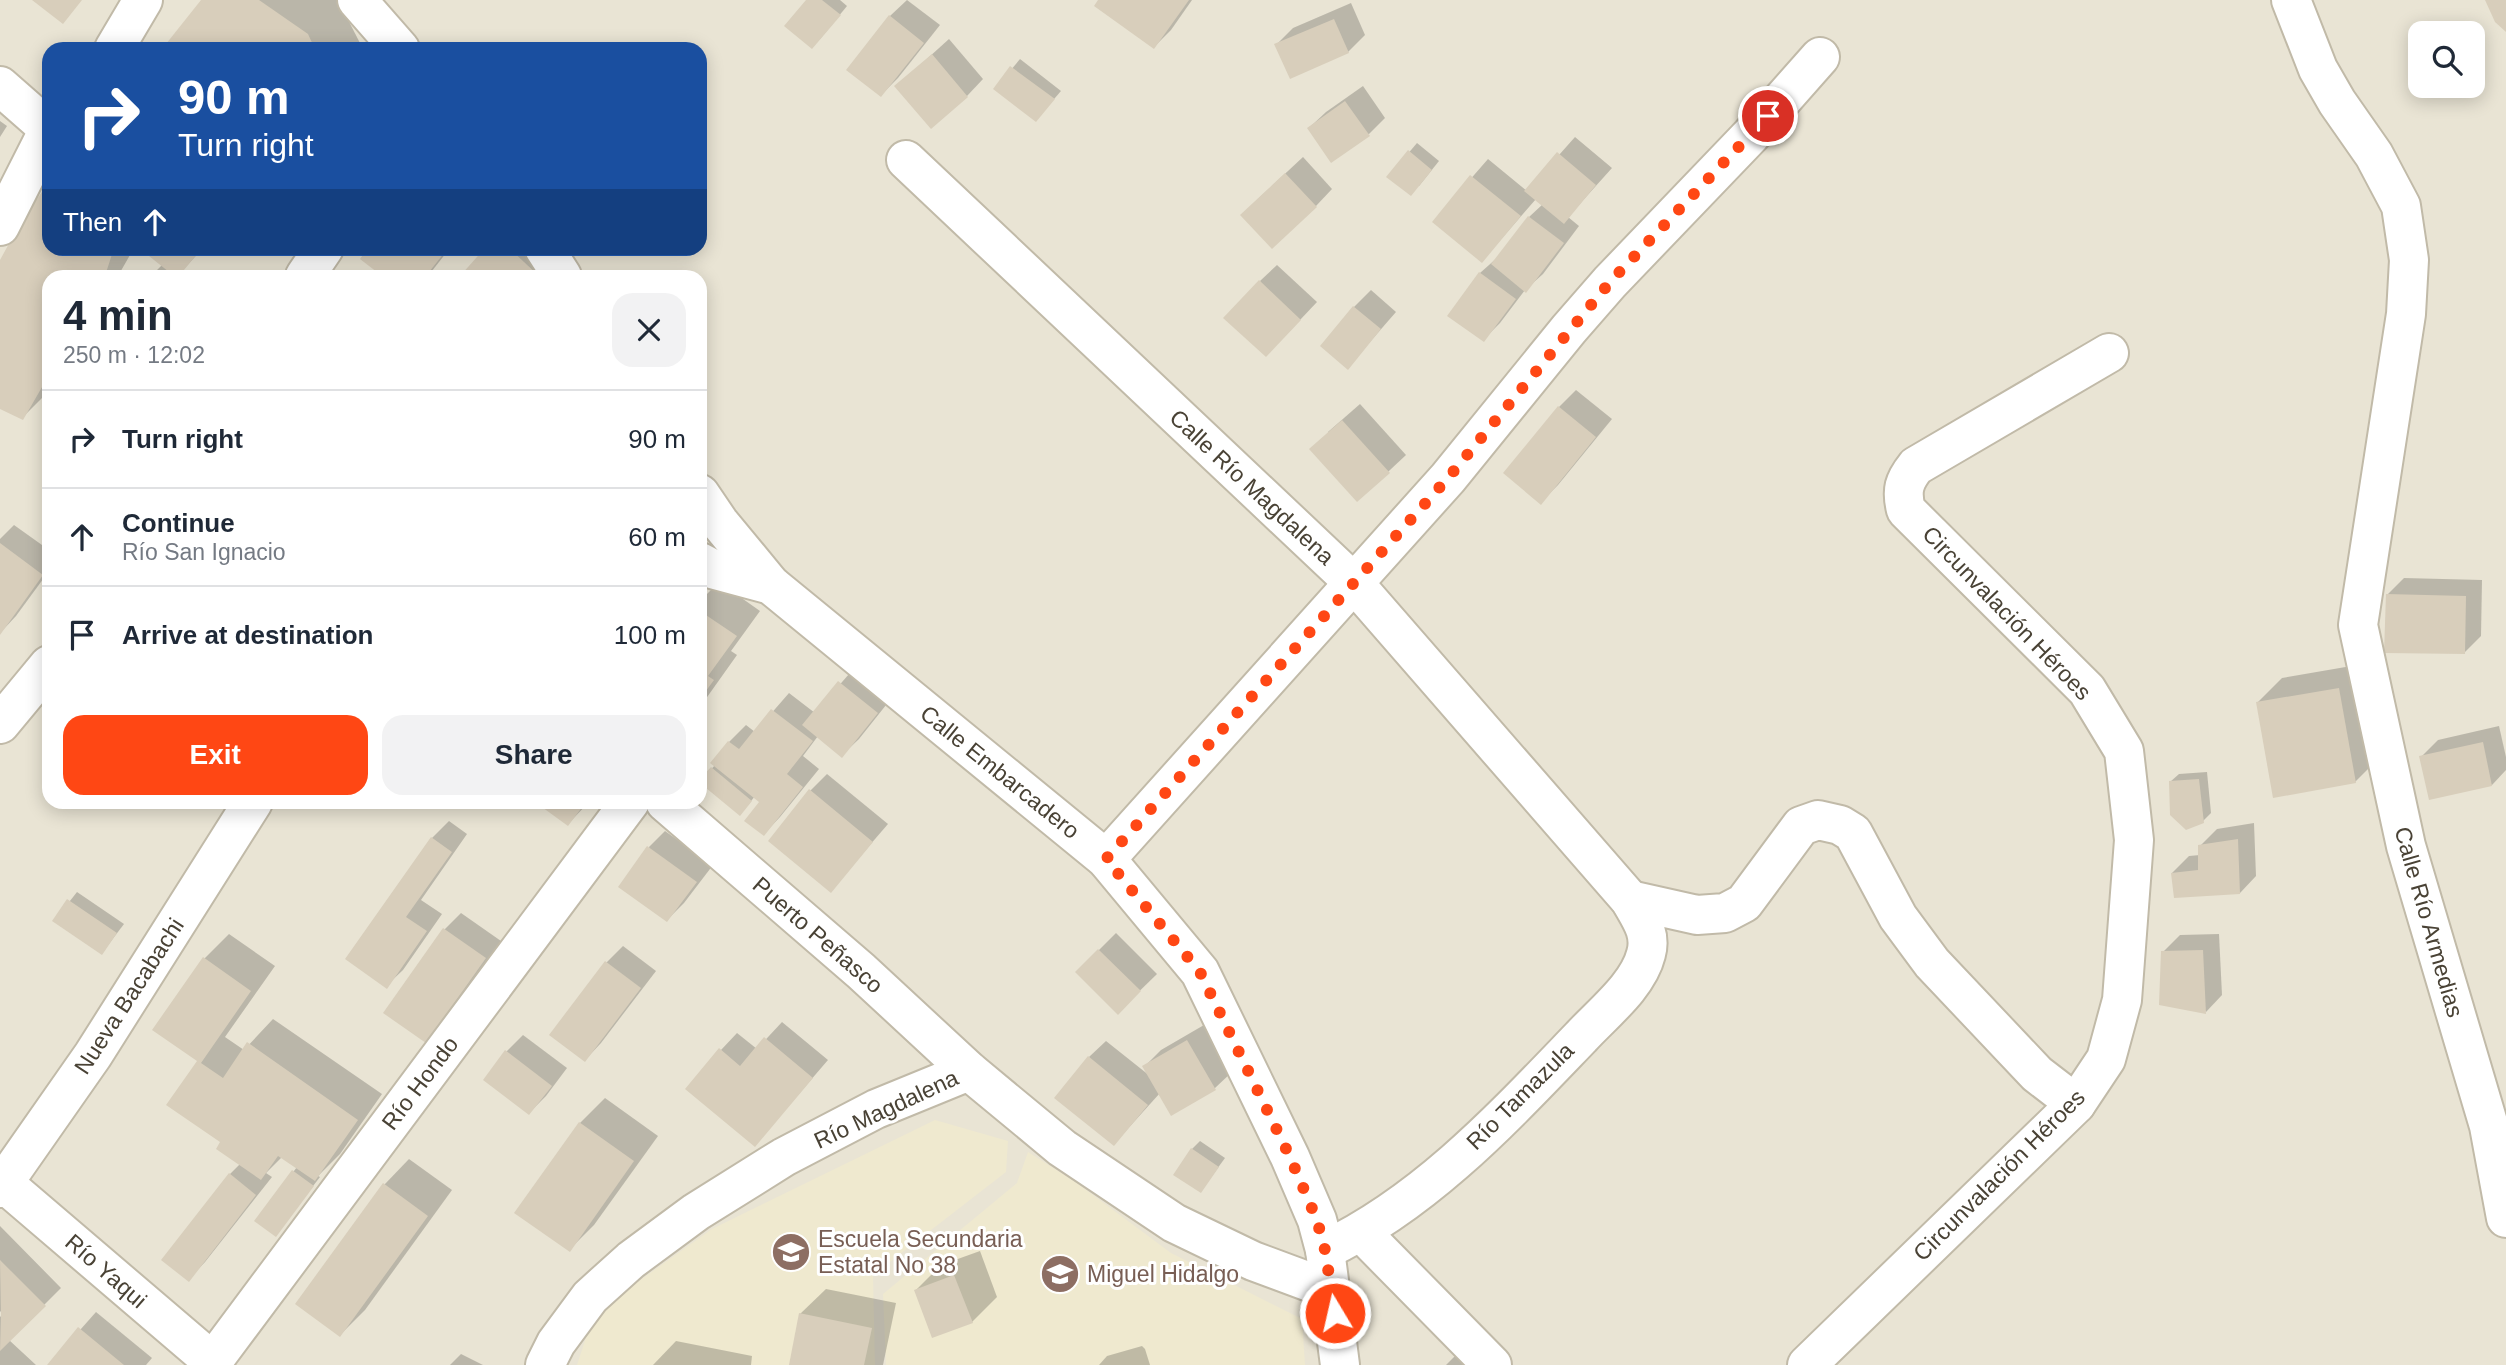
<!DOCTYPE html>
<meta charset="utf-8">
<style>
:root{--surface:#fff;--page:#f2f2f3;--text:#1f2937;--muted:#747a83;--line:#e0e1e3;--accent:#ff4714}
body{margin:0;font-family:Arial,sans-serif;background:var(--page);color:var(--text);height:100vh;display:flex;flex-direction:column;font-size:26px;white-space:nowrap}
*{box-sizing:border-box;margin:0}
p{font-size:23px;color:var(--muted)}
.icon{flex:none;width:38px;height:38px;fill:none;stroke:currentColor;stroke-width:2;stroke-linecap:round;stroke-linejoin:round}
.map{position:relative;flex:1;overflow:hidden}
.side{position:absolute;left:42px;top:270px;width:665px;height:539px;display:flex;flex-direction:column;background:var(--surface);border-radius:21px;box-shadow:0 4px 18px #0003}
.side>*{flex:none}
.hud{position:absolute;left:42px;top:42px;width:665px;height:214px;border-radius:21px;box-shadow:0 4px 18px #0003;background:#1a4fa0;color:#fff;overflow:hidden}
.controls{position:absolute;left:2408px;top:21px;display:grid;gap:14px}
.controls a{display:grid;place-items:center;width:77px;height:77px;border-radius:14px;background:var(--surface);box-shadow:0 4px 18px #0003;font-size:35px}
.pin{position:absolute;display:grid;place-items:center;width:60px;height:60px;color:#fff;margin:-30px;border:4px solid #fff;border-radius:50%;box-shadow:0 2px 7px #0007}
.me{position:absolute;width:77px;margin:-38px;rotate:351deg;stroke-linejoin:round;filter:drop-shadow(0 0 5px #0008)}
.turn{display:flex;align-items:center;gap:24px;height:147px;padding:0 21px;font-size:32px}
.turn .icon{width:91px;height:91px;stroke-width:2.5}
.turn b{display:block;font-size:49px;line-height:60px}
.then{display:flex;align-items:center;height:66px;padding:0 21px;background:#0003;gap:14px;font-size:26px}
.round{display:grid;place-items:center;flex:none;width:74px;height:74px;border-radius:21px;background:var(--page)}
.overview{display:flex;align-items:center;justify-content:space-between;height:119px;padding:0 21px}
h1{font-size:42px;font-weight:800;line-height:52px}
.primary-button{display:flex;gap:14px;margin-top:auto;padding:14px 21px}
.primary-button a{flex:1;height:80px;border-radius:21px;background:var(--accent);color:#fff;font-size:28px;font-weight:800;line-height:80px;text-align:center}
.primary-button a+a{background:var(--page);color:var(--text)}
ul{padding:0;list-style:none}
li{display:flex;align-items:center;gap:21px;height:98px;padding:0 21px;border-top:2px solid var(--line)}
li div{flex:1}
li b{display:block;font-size:26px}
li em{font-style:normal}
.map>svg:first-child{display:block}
.residential{fill:#e9e4d4;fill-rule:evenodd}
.education{fill:#efe9cf}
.shadow{fill:#0003}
.building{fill:#d8cebb}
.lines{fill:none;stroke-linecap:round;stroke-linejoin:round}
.minor-casing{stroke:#c1baa8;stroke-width:42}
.minor{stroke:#fff;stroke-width:38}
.route{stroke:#ff4714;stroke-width:12;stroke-dasharray:0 21.6}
.labels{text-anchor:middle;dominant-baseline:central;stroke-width:6;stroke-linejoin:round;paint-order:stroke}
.street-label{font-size:23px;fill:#494235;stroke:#fff}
.education-label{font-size:23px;fill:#785e54;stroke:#fff;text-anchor:start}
</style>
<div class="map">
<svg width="2506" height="1365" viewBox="0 0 2506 1365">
<rect width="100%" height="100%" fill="#f5f2e7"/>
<path class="residential" d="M0,0H2506V1365H0ZM2420,33H2473V86H2420ZM49,49H700V248H49ZM49,276H700V802H49Z"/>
<g class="education">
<polygon points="935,1120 1008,1141 1006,1172 873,1275 875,1365 577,1365 594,1313 712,1229"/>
<polygon points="1028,1152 1074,1181 1171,1253 1302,1319 1305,1365 886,1365 883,1294 1017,1183"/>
</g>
<g class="shadow">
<polygon points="203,0 338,0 363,49 164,49"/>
<polygon points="808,0 840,0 847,6 820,39"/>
<polygon points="907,0 940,25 898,78 881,95 890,16"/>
<polygon points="1100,0 1192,0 1171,30 1154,47"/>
<polygon points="1351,3 1365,35 1348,52 1276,45 1293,28"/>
<polygon points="949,39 983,79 967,96 897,86"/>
<polygon points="1020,59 1061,91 1036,120 995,89"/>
<polygon points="1363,86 1385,118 1369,134 1309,128 1326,112"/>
<polygon points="0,121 7,126 0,137"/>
<polygon points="1575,137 1612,168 1568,217 1579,226 1543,274 1525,290 1500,323 1483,340 1480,273 1498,257 1529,217 1543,204 1536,199 1482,261 1434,221 1488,159 1527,191"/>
<polygon points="1417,143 1439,161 1419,186 1389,176"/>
<polygon points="1303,157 1332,189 1316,206 1259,198"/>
<polygon points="49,185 49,248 134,248 118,276 49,276 49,391 23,417 0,407 0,264"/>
<polygon points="203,248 182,271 189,276 151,276 162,265 142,249"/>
<polygon points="371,248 450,248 428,276 385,276 363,259"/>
<polygon points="488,248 544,248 555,259 538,276 462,276"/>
<polygon points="1277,265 1317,302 1283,338 1260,281"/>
<polygon points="1371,290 1396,312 1348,367 1354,307"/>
<polygon points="1576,390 1612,419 1558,485 1541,502 1559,407"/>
<polygon points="1360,404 1406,455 1358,500 1328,432"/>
<polygon points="14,525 49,550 49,571 16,616 0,633 0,539"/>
<polygon points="2404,578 2482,580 2481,636 2464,653 2387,595"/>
<polygon points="719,582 760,611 731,651 737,655 700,707 700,601"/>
<polygon points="2363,664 2380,757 2355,782 2257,703 2282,678"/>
<polygon points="856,666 894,695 859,739 842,755 818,736 803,756 819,769 780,817 764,834 762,802 755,796 748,805 701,781 715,765 729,742 746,725 755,732 789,693 815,713"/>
<polygon points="2499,726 2506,757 2506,770 2492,785 2421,757 2438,740"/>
<polygon points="2207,772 2211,813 2203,821 2170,782 2179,774"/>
<polygon points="827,774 888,824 831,890 810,791"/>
<polygon points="538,802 589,802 568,824"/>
<polygon points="449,821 467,834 421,900 442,914 403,970 386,986 347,958 432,838"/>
<polygon points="2254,823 2256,876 2240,893 2172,873 2189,856 2200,855 2200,846 2217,829"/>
<polygon points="665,831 713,865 684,903 667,920 649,847"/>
<polygon points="77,892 124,924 102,953 55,920"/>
<polygon points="461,913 501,941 442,1024 425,1041 444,930"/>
<polygon points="1116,933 1157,974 1118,1012 1077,972"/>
<polygon points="229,934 275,966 225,1037 244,1050 273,1019 382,1094 340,1154 318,1176 320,1177 276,1234 257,1220 297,1167 282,1157 266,1173 272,1177 205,1262 189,1279 230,1174 240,1164 222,1142 199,1061 204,959"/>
<polygon points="2219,934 2222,995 2206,1012 2163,952 2180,935"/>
<polygon points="623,946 656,971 601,1043 585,1060 606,963"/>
<polygon points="782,1022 828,1060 755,1145 721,1050 737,1033 757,1049"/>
<polygon points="1204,1025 1232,1072 1215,1088 1172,1113 1160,1093 1114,1144 1089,1057 1106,1041 1150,1076 1144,1067 1161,1050"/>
<polygon points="523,1035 567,1068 546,1096 529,1113 506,1052"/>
<polygon points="605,1098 658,1136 594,1225 569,1250 580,1123"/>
<polygon points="1200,1141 1225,1158 1201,1191 1192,1149"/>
<polygon points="409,1159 452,1190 365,1310 340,1335 297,1303 385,1184"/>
<polygon points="0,1226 61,1288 9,1340 36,1365 0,1365 0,1317 3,1314 0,1311"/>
<polygon points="980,1251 997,1297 972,1322 916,1290 941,1265"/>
<polygon points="826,1289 896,1303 883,1365 790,1365 800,1314"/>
<polygon points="96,1312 152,1358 146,1365 49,1365"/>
<polygon points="676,1341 752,1356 751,1365 653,1365"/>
<polygon points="1142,1346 1145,1349 1150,1365 1099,1365 1107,1356"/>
<polygon points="461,1354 483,1365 450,1365"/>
<polygon points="1457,1354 1471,1365 1446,1365"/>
</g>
<g class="building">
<polygon points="32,0 82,0 63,24"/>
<polygon points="201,0 259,0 308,34 315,49 162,49"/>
<polygon points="806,0 822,0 841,15 812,49 784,26"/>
<polygon points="1098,0 1189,0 1154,49 1094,6"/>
<polygon points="2485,0 2506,0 2506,32 2495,22"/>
<polygon points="889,15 924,43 881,97 846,70"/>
<polygon points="1334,19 1349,53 1290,79 1274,44"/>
<polygon points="932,54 968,97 931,129 894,86"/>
<polygon points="1010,66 1055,99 1036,122 993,89"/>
<polygon points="1345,101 1370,136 1331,163 1307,128"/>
<polygon points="1408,150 1432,170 1411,196 1386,177"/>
<polygon points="1557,152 1596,185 1564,224 1524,191"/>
<polygon points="1285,173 1317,207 1272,249 1240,215"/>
<polygon points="1470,175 1521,216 1482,263 1432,222"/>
<polygon points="49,182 49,248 114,248 105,276 49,276 49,375 23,420 0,409 0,260 22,220"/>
<polygon points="1528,216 1564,243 1526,293 1491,264"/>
<polygon points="139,248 202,248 179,276 174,276"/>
<polygon points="368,248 448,248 426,276 382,276 360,259"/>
<polygon points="485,248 509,248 539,276 460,276"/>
<polygon points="1479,272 1516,299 1484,342 1447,316"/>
<polygon points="1259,280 1301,320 1266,357 1223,318"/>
<polygon points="1353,306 1381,329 1348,370 1320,346"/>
<polygon points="1558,406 1596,437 1541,505 1503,473"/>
<polygon points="1342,420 1390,473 1357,502 1309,449"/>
<polygon points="0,543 43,575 0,635"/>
<polygon points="2386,594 2466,596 2465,654 2384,653"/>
<polygon points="700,611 737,636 708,676 714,680 700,699"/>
<polygon points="838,681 878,713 842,758 802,725"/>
<polygon points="2339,688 2356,783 2273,798 2256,702"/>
<polygon points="771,709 813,741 787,774 803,787 764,836 744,821 759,802 710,763 728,741 739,749"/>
<polygon points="2483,742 2492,786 2429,800 2419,756"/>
<polygon points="711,767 752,801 740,816 700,783 700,779"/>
<polygon points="2199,779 2204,823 2186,830 2170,815 2169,781"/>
<polygon points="809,789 873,842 831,893 768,841"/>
<polygon points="535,802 586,802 568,826"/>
<polygon points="431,837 452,852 406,917 427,931 387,989 345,959"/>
<polygon points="2238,839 2240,894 2174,898 2171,873 2198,870 2198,845"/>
<polygon points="647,846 697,882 667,922 618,887"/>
<polygon points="67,899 117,933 102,955 52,921"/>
<polygon points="443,928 486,958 426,1043 383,1013"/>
<polygon points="1098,949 1141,991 1118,1015 1075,972"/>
<polygon points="2203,950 2206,1014 2159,1005 2161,951"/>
<polygon points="203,957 251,991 201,1063 223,1078 247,1042 358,1120 315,1181 278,1156 261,1180 216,1149 220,1142 166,1105 197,1061 152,1030"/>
<polygon points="605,961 641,988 585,1062 549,1035"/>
<polygon points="764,1037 813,1078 755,1147 685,1089 719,1048 740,1066"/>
<polygon points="1187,1040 1216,1090 1171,1116 1142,1066"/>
<polygon points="505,1050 552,1086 529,1115 483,1080"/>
<polygon points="1088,1056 1148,1105 1114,1146 1054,1098"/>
<polygon points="579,1122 634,1161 570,1252 514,1213"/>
<polygon points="1191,1148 1219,1167 1201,1193 1173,1175"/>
<polygon points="292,1170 314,1186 276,1237 254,1221"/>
<polygon points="229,1173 256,1195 189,1282 161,1260"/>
<polygon points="383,1183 428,1216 340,1337 295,1304"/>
<polygon points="0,1260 46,1306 0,1351 1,1314"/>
<polygon points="954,1275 973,1323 932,1338 914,1290"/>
<polygon points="799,1313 872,1328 864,1365 789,1365"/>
<polygon points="78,1327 124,1365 47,1365"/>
</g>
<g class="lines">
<g class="minor-casing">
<g id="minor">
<polyline points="357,0 400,49"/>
<polyline points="2291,0 2318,69 2337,102 2374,155 2401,206 2409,260 2406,314 2358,625 2406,846 2489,1126 2506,1218"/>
<polyline points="114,49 143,0"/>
<polyline points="0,86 49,129"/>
<path d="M906,160L1353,582L1630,900C1640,918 1652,933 1646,954C1638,986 1603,1013 1581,1037C1504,1117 1426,1202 1325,1250"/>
<polyline points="0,226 49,129"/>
<polyline points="544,248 562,276"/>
<polyline points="305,276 324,248"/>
<polyline points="700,494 719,522 771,585 1106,859 1200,972 1290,1157 1317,1220 1325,1250 1340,1365"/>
<polyline points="700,562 715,570 771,585"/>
<polyline points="0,724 49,665"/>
<polyline points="665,802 861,971 969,1071 1062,1148 1174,1223 1253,1261 1331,1290"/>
<polyline points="1106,859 1448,478 1569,329 1610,282 1751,135 1820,57"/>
<polyline points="1630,900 1697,915 1725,913 1744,903 1801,826 1818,820 1840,825 1853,833 1898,917 1932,963 2037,1074 2076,1104"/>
<polyline points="0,1180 213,1362"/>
<polyline points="0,1188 93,1055 253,802"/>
<polyline points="1361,1232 1492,1365"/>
<polyline points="210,1365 630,802"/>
<polyline points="545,1365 556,1343 590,1297 631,1260 696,1212 784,1157 876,1109 969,1071"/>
<path d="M1807,1365L2076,1104L2106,1059L2122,1000L2134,840L2124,751L2087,690L1906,510C1901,490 1904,481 1916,466L2109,353"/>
</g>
</g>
<use href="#minor" class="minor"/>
</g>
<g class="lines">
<polyline class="route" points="1335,1313 1325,1250 1317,1220 1290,1157 1200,972 1106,859 1448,478 1610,282 1768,116"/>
</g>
<defs>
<g id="school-disc" transform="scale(2.0125)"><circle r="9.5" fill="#8d6e63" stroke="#fff"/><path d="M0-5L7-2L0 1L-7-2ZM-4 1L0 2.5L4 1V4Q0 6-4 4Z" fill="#fff"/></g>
</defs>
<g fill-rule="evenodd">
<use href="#school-disc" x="791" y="1252"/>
<use href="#school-disc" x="1060" y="1274"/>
</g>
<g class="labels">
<g class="street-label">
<text transform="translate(1252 487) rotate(43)">Calle Río Magdalena</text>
<text transform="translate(2007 613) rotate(46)">Circunvalación Héroes</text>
<text transform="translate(1000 772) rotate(39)">Calle Embarcadero</text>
<text transform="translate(2429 922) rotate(74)">Calle Río Armedias</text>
<text transform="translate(818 935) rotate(41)">Puerto Peñasco</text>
<text transform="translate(129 996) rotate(-57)">Nueva Bacabachi</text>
<text transform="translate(420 1083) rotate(-53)">Río Hondo</text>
<text transform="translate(1520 1096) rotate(-45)">Río Tamazula</text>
<text transform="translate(886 1109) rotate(-25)">Río Magdalena</text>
<text transform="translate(1999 1175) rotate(-45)">Circunvalación Héroes</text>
<text transform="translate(106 1271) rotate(41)">Río Yaqui</text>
</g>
<g class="education-label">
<text x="818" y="1239">Escuela Secundaria<tspan x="818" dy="26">Estatal No 38</tspan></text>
<text x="1087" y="1274">Miguel Hidalgo</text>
</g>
</g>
</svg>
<div class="controls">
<a><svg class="icon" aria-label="search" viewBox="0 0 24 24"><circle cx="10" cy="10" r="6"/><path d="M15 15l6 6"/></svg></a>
</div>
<div class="pin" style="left:1768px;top:116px;background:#d93025"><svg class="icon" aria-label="arrive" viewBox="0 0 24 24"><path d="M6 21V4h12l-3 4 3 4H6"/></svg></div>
<svg class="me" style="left:1335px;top:1313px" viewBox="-20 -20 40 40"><circle r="17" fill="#ff4714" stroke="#fff" stroke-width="3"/><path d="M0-11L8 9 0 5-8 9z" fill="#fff"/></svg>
<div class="hud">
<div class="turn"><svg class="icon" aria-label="right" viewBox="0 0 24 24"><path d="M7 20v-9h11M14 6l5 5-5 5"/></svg><div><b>90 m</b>Turn right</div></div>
<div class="then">Then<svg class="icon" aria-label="ahead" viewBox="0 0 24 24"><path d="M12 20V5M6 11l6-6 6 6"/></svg></div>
</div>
<section class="side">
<div class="overview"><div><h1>4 min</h1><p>250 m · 12:02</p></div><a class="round"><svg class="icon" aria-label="close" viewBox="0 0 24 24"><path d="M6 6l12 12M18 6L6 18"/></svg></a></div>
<ul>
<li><svg class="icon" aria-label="right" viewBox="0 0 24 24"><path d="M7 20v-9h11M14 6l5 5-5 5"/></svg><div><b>Turn right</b></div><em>90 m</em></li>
<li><svg class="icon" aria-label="ahead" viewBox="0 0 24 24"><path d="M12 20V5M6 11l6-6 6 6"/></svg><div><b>Continue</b><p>Río San Ignacio</p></div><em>60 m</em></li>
<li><svg class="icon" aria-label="arrive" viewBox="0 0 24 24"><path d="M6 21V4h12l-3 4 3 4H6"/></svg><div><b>Arrive at destination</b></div><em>100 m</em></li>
</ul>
<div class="primary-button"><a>Exit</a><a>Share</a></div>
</section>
</div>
